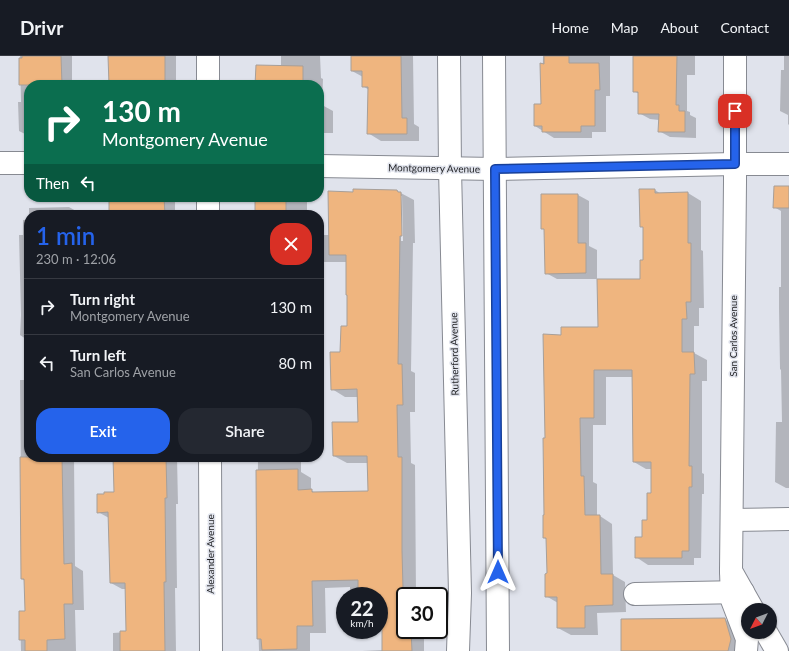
<!DOCTYPE html>
<meta charset="utf-8">
<style>
:root{--surface:#171b24;--page:#242831;--text:#f1f3f6;--muted:#9ea1a6;--line:#363941;--accent:#2563eb}
body{margin:0;font-family:Lato,sans-serif;background:var(--page);color:var(--text);height:100vh;display:flex;flex-direction:column;font-size:15px;white-space:nowrap}
*{box-sizing:border-box;margin:0}
p{font-size:13px;color:var(--muted)}
.icon{flex:none;width:22px;height:22px;fill:none;stroke:currentColor;stroke-width:2;stroke-linecap:round;stroke-linejoin:round}
.map{position:relative;flex:1;overflow:hidden}
.sheet{position:absolute;left:24px;top:154px;width:300px;height:252px;display:flex;flex-direction:column;background:var(--surface);border-radius:16px;box-shadow:0 1px 3px #0004}
.sheet>*{flex:none}
.top-card{position:absolute;left:24px;top:24px;width:300px;height:122px;border-radius:16px;box-shadow:0 1px 3px #0004;background:#0b6e4f;color:#fff;overflow:hidden}
.needle{width:26px;rotate:228deg}
.fabs{position:absolute;left:741px;top:547px;display:grid;gap:8px}
.fabs a{display:grid;place-items:center;width:36px;height:36px;border-radius:50%;background:var(--surface);box-shadow:0 1px 3px #0004;font-size:20px}
.speed{position:absolute;left:336px;top:531px;display:flex;gap:8px;font-size:20px;font-weight:700;text-align:center}
.speed>*{display:grid;place-content:center;width:52px;height:52px;border-radius:50%;background:var(--surface);box-shadow:0 1px 3px #0004;line-height:1}
.speed small{font-size:10px;font-weight:400}
.speed .limit{border:2px solid #111;border-radius:6px;background:#fff;color:#111}
.pin{position:absolute;display:grid;place-items:center;width:34px;height:34px;color:#fff;margin:-17px;border-radius:8px;box-shadow:0 2px 6px #0006}
.me{position:absolute;width:44px;margin:-22px;rotate:0deg;stroke-linejoin:round;filter:drop-shadow(0 0 3px #0008)}
.turn{display:flex;align-items:center;gap:14px;height:84px;padding:0 12px;font-size:18px}
.turn .icon{width:52px;height:52px;stroke-width:2.5}
.turn b{display:block;font-size:28px;line-height:34px}
.then{display:flex;align-items:center;height:38px;padding:0 12px;background:#0003;gap:8px;font-size:15px}
.round{display:grid;place-items:center;flex:none;width:42px;height:42px;border-radius:16px;background:var(--page)}
.head{display:flex;align-items:center;justify-content:space-between;height:68px;padding:0 12px}
h1{font-size:24px;font-weight:600;line-height:30px;color:var(--accent)}
.cta{display:flex;gap:8px;margin-top:auto;padding:8px 12px}
.cta a{flex:1;height:46px;border-radius:16px;background:var(--accent);color:#fff;font-size:16px;font-weight:600;line-height:46px;text-align:center}
.cta a+a{background:var(--page);color:var(--text)}
ul{padding:0;list-style:none}
li{display:flex;align-items:center;gap:12px;height:56px;padding:0 12px;border-top:1px solid var(--line)}
li div{flex:1}
li b{display:block;font-size:15px}
li em{font-style:normal}
header{display:flex;align-items:center;gap:24px;box-sizing:border-box;height:56px;padding:0 20px;background:var(--surface);border-bottom:1px solid var(--line)}
header strong{font-size:19px}
nav{display:flex;gap:22px;margin-inline-start:auto;font-size:14px}
.map>svg:first-child{display:block}
.shadow{fill:#0003;fill-rule:evenodd}
.building{fill:#efb57f;stroke:#a79f99}
.lines{fill:none;stroke-linecap:round;stroke-linejoin:round}
.minor-casing{stroke:#878a92;stroke-width:24}
.major-casing{stroke:#878a92;stroke-width:24}
.minor{stroke:#fff;stroke-width:22}
.major{stroke:#fff;stroke-width:22}
.route-casing{stroke:#184099;stroke-width:10}
.route{stroke:#2563eb;stroke-width:7}
.labels{text-anchor:middle;dominant-baseline:central;stroke-width:3;stroke-linejoin:round;paint-order:stroke}
.street-label{font-size:10px;fill:#1e1f22;stroke:#e0e3ec}
</style>
<header>
<strong>Drivr</strong>
<nav><a>Home</a><a>Map</a><a>About</a><a>Contact</a></nav>
</header>
<div class="map">
<svg width="789" height="595" viewBox="0 0 789 595">
<rect width="100%" height="100%" fill="#e0e3ec"/>
<g class="shadow">
<polygon points="20,0 72,0 72,29 29,29 29,80 19,75 18,46 21,46"/>
<rect x="110" y="0" width="66" height="29"/>
<polygon points="281,0 320,0 321,22 323,23 322,49 333,55 333,77 319,77 319,29 256,29 281,10"/>
<polygon points="352,0 413,0 414,68 419,71 419,85 381,85 368,77 369,34 363,30 363,21 352,15"/>
<polygon points="543,0 610,0 610,40 606,40 606,76 592,76 592,82 554,82 535,70 542,49"/>
<polygon points="633,0 695,0 695,19 687,19 687,55 690,56 690,59 696,62 696,82 670,81 659,75 659,64 650,63 639,57 639,38 634,35"/>
<polygon points="784,0 789,0 789,69 788,68 788,59 780,55 781,14 784,14"/>
<polygon points="789,131 789,432 786,432 775,426 776,366 782,366 781,314 780,313 779,253 779,231 781,231 781,155 774,151"/>
<polygon points="655,134 661,138 688,137 701,145 701,194 703,195 704,252 699,252 699,270 694,270 694,297 707,304 707,325 702,325 702,417 704,418 704,438 702,438 701,502 694,502 694,509 648,509 636,501 648,465 652,438 652,413 646,413 634,406 633,321 606,321 606,369 593,369 593,426 597,428 597,460 600,460 612,468 613,519 625,526 626,556 597,557 598,579 571,579 558,572 558,547 546,540 548,518 547,483 544,482 546,383 562,280 599,272 641,224 644,205 644,172 641,170"/>
<path d="M397,135L414,144L415,187H413L411,315L415,317V356H410L411,407L415,409L416,540H405V574H419L424,577V595H362L383,594V566H379V540H350V531L325,532L326,577H310V595H259L257,522L258,401H301V416L311,422V434L315,437L369,436V407H347L334,400L359,367L358,341H345L332,333L348,271L347,206H324V254H319V179H329L354,137ZM400,140H402L403,185H401Z"/>
<polygon points="542,139 578,139 589,145 589,190 597,194 597,223 557,223 546,217 545,174 542,172"/>
<rect x="110" y="141" width="65" height="18"/>
<polygon points="256,141 300,141 307,145 307,159 256,159"/>
<polygon points="69,151 83,159 29,159 29,152"/>
<polygon points="23,164 29,164 29,293 26,292 26,283 20,279 21,259 19,179 23,179"/>
<polygon points="20,324 29,324 29,401 74,401 75,510 83,515 84,554 75,554 76,595 21,595 20,556 26,556 25,525 22,523"/>
<polygon points="114,401 177,401 178,448 176,448 177,532 175,532 176,595 113,595 113,577 127,576 126,533 122,533 111,527 109,462 98,456 115,437"/>
<polygon points="724,563 745,575 751,595 622,595"/>
</g>
<g class="building">
<polygon points="22,0 61,0 62,29 19,29 19,2 22,2"/>
<polygon points="108,0 165,0 165,29 109,29"/>
<polygon points="351,0 401,0 402,62 407,62 407,78 367,78 368,31 362,31 362,15 351,15"/>
<polygon points="544,0 569,0 569,7 599,7 600,34 595,34 595,70 581,70 581,76 542,76 542,70 534,70 534,48 541,48 540,7 544,8"/>
<polygon points="633,0 677,0 676,49 679,49 679,55 685,55 685,76 658,76 659,58 638,58 638,36 633,36"/>
<polygon points="256,9 303,10 303,29 255,29"/>
<polygon points="774,130 789,130 789,152 773,152"/>
<polygon points="353,133 397,134 398,136 401,136 402,180 400,180 398,308 402,308 403,349 397,349 398,401 402,401 402,495 404,569 405,569 405,574 411,574 412,595 382,595 382,562 380,562 379,558 379,540 358,540 358,524 312,525 313,570 297,570 297,593 262,594 261,583 257,583 256,414 298,413 298,434 312,433 312,436 368,435 367,400 333,400 332,366 358,366 357,333 331,334 330,296 340,296 341,270 347,270 347,239 346,239 346,199 329,199 328,135 353,136"/>
<polygon points="639,133 655,133 655,137 688,136 688,187 691,187 691,246 686,246 687,263 682,263 682,296 694,296 695,318 690,318 689,410 692,410 692,431 689,431 689,495 682,495 682,502 635,502 635,481 642,481 642,464 647,464 647,437 651,437 651,406 633,406 632,314 594,314 594,362 580,362 581,420 584,420 585,459 600,459 601,518 613,518 613,549 585,550 585,572 557,572 557,541 545,541 545,518 547,517 546,482 543,482 543,459 544,459 543,382 545,382 543,278 561,279 561,271 598,271 597,223 640,223 640,204 643,204 643,171 640,171"/>
<polygon points="541,138 578,138 578,187 586,187 586,217 545,218 544,173 541,173"/>
<polygon points="109,141 164,141 165,159 109,159"/>
<rect x="255" y="141" width="31" height="18"/>
<polygon points="20,401 62,401 64,508 72,507 73,548 64,548 65,583 47,584 47,595 25,595 25,584 19,584 19,555 25,555 24,523 21,523"/>
<polygon points="113,401 166,401 167,442 165,442 166,526 164,526 165,595 120,595 120,575 126,575 125,527 110,527 108,456 97,457 97,438 104,438 104,436 114,436"/>
<polygon points="725,562 731,583 728,595 621,595 621,563"/>
</g>
<g class="lines">
<g class="minor-casing">
<g id="minor">
<polyline points="449,0 450,113 460,537 458,595"/>
<polyline points="494,0 498,595"/>
<polyline points="735,0 735,126 731,515 753,554"/>
<polyline points="208,29 208,0"/>
<polyline points="0,107 29,107"/>
<polyline points="319,110 495,113 735,108 789,108"/>
<polyline points="208,141 208,159"/>
<polyline points="210,401 211,595"/>
<polyline points="732,464 789,463"/>
<polyline points="635,538 743,536"/>
<polyline points="766,576 777,595"/>
</g>
</g>
<g class="major-casing">
<polyline id="major" points="731,515 732,544 747,583 746,595"/>
</g>
<use href="#minor" class="minor"/>
<use href="#major" class="major"/>
</g>
<g class="lines">
<g class="route-casing">
<polyline id="route" points="498,516 495,113 735,108 735,55"/>
</g>
<use href="#route" class="route"/>
</g>
<g class="labels">
<g class="street-label">
<text transform="translate(434 112) rotate(1)">Montgomery Avenue</text>
<text transform="translate(733 280) rotate(-90)">San Carlos Avenue</text>
<text transform="translate(454 298) rotate(-91)">Rutherford Avenue</text>
<text transform="translate(210 498) rotate(-90)">Alexander Avenue</text>
</g>
</g>
</svg>
<div class="fabs">
<a><svg class="needle" viewBox="-14 -14 28 28"><path d="M0-13l5 13h-10z" fill="#e53935"/><path d="M0 13l5-13h-10z" fill="#9ea1a6"/></svg></a>
</div>
<div class="speed"><div>22<small>km/h</small></div><div class="limit">30</div></div>
<div class="pin" style="left:735px;top:55px;background:#d93025"><svg class="icon" aria-label="arrive" viewBox="0 0 24 24"><path d="M6 21V4h12l-3 4 3 4H6"/></svg></div>
<svg class="me" style="left:498px;top:516px" viewBox="-20 -20 40 40"><path d="M0-17L14 15 0 8-14 15z" fill="#2563eb" stroke="#fff" stroke-width="4"/></svg>
<div class="top-card">
<div class="turn"><svg class="icon" aria-label="right" viewBox="0 0 24 24"><path d="M7 20v-9h11M14 6l5 5-5 5"/></svg><div><b>130 m</b>Montgomery Avenue</div></div>
<div class="then">Then<svg class="icon" aria-label="left" viewBox="0 0 24 24"><path d="M17 20v-9H6M10 6l-5 5 5 5"/></svg></div>
</div>
<section class="sheet">
<div class="head"><div><h1>1 min</h1><p>230 m · 12:06</p></div><a class="round" style="background:#d93025;color:#fff"><svg class="icon" aria-label="close" viewBox="0 0 24 24"><path d="M6 6l12 12M18 6L6 18"/></svg></a></div>
<ul>
<li><svg class="icon" aria-label="right" viewBox="0 0 24 24"><path d="M7 20v-9h11M14 6l5 5-5 5"/></svg><div><b>Turn right</b><p>Montgomery Avenue</p></div><em>130 m</em></li>
<li><svg class="icon" aria-label="left" viewBox="0 0 24 24"><path d="M17 20v-9H6M10 6l-5 5 5 5"/></svg><div><b>Turn left</b><p>San Carlos Avenue</p></div><em>80 m</em></li>
</ul>
<div class="cta"><a>Exit</a><a>Share</a></div>
</section>
</div>
